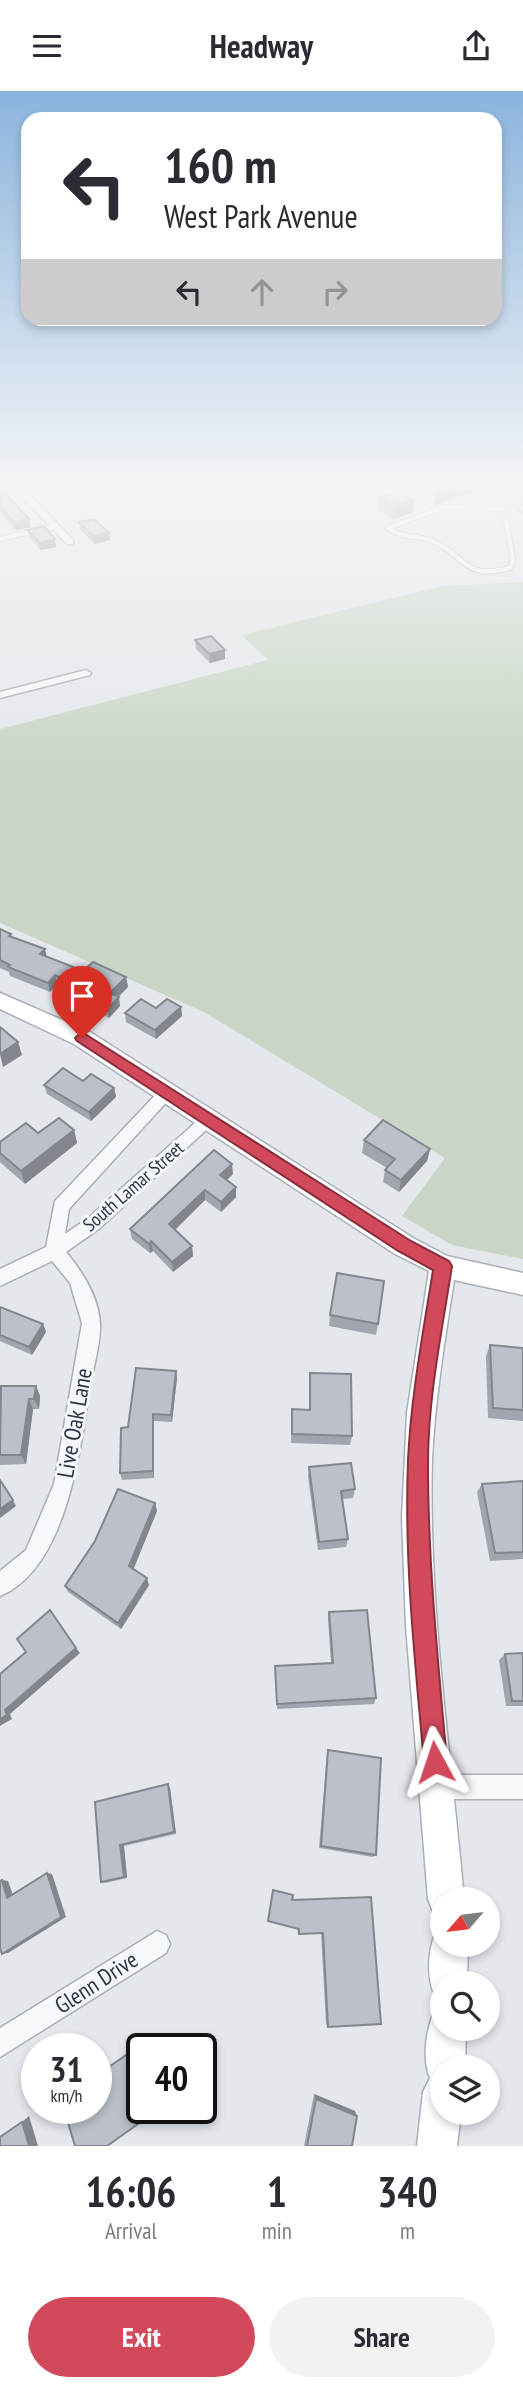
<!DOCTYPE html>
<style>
:root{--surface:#fff;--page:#f2f2f3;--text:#2b2b33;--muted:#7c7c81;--accent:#d1495b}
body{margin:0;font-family:"PT Sans Narrow",sans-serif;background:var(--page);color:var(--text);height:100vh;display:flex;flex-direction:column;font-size:26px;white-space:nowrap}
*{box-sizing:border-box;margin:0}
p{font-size:23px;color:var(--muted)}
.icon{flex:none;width:38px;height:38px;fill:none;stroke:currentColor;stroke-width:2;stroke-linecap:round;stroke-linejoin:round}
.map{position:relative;height:2055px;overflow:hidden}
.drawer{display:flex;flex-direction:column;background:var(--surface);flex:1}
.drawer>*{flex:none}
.top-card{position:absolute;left:21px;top:21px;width:481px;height:214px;border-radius:21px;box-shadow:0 4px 10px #0003;background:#fff;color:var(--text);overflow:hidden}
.needle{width:46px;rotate:242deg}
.tools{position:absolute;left:430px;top:1796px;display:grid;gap:14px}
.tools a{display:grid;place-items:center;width:70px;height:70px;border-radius:50%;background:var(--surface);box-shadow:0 4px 10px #0003;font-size:35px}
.speed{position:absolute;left:21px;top:1942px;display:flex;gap:14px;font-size:35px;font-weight:700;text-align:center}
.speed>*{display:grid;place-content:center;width:91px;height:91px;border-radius:50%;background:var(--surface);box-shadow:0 4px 10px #0003;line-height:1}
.speed small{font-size:18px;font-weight:400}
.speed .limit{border:4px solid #111;border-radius:10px;background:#fff;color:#111}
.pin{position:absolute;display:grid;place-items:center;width:60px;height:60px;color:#fff;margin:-72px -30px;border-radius:50% 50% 50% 0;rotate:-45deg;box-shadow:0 0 7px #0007}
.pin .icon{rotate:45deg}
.me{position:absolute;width:77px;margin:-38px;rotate:355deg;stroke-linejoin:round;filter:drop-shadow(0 0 5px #0008)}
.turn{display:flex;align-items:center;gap:24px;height:147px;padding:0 28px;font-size:32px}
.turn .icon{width:91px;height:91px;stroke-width:2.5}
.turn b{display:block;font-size:49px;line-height:60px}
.lanes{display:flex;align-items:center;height:66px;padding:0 28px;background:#0003;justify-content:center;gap:35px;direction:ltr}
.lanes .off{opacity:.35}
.eta{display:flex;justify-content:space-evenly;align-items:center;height:119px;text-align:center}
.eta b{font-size:42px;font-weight:700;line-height:49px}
.button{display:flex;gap:14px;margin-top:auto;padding:14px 28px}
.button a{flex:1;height:80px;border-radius:42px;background:var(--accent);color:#fff;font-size:28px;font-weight:700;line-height:80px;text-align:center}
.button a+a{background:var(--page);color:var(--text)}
header{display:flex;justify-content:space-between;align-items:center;height:91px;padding:0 28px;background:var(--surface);font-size:32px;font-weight:700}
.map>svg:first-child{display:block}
.green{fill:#c9d6c5}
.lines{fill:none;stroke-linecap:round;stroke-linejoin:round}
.lane-casing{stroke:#a9aeb7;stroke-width:6}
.street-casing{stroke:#a9aeb7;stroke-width:3}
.secondary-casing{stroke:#a9aeb7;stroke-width:3}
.lane{stroke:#f7f8fa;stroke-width:4.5}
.street{fill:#f7f8fa;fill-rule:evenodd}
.secondary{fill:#fff;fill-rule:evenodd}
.wall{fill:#a1a5ae}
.shaded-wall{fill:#83868d}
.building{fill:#bbc0ca;stroke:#83868d;stroke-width:2}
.route{fill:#d1495b;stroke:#882f3b;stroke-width:2}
.labels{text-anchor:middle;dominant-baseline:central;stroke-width:6;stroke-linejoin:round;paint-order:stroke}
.street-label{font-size:19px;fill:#2b3445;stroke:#f4f6f9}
.near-street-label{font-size:23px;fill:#2b3445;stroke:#f4f6f9}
</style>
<header><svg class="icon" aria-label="menu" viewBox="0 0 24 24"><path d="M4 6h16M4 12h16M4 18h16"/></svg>Headway<svg class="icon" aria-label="share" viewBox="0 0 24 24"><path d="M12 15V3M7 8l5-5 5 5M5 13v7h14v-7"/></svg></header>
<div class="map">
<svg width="523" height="2055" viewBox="0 0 523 2055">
<rect width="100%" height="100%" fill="#e4e7ec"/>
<polygon class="green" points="523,491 523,1168 452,1154 402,1125 445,1067 204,921 0,832 0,638 268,569 242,544 443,495"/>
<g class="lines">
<g class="lane-casing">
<g id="lane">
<path d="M444,416L504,418L513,469L510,477C462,490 466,463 430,449C416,444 401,447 388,437Z"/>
<polyline points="504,418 506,414 520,407"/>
<polyline points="0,448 54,435"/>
</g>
</g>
<g class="street-casing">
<g id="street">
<polygon points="7,390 16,390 73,449 73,453 67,453"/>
<polygon points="512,390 520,390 523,421 519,418"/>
<polygon points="86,579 91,582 90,584 0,607 0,601"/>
<path d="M167,995L175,1001L172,1005L69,1118L65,1143L88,1127L204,1024H216L218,1028L100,1137L66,1161C82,1180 99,1207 100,1233C101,1253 93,1276 90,1296C80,1359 67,1477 0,1505V1480L26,1459L54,1393L82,1232L70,1192L52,1170L0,1195V1178L46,1156L55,1110L162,997Z"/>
<polygon points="438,1684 523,1684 523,1708 438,1708 430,1704 426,1696 430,1688"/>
<polygon points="157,1840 166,1844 170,1853 166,1862 0,1966 0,1937"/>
</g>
</g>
<g class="secondary-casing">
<g id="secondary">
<path d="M0,902L90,941L413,1147L447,1165L523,1182V1204L454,1189C445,1248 435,1308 432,1368C428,1515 451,1662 464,1808H443V1825L433,1821L428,1808L406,1535L402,1426L407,1322L429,1180L395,1163L74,953L0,918Z"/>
<path d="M443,1837V1853H468L467,1892H443V1909L435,1905C426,1885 428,1860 436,1840Z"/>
<path d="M443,1919V1937H466L465,1976H443V2021H461L457,2055H417L423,2001L430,1987C422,1968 426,1942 433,1923Z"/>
</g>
</g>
<use href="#lane" class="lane"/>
<use href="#street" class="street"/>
<use href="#secondary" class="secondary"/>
</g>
<g class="wall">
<polygon points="0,397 29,428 30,436 16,439 0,421"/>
<polygon points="379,407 413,421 394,428 378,419"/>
<polygon points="79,431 110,449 94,453 80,438"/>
<polygon points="28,439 56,456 41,459 29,446"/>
<polygon points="195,549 225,559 225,568 210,572 196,558"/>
<polygon points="0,838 11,843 12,846 46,866 83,880 126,886 128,896 118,906 120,915 109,927 93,919 91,910 57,893 50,901 10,885 9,881 0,877"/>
<polygon points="181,916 182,925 156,948 126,931 125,922 156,917"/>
<polygon points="83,990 114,997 116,1006 91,1030 47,1003 44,994"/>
<polygon points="74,1039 77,1052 25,1093 0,1071 0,1051 38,1042"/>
<polygon points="364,1049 430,1058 427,1070 399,1101 383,1091 385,1079 387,1077 362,1062"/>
<polygon points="233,1083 226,1089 236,1096 236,1106 221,1121 205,1109 175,1138 192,1155 193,1165 173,1181 153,1160 150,1162 132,1148 130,1138"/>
<polygon points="0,1216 43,1233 46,1241 32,1264 0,1250"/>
<polygon points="330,1224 378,1233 376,1244 329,1235"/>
<polygon points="490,1254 523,1257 523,1330 488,1327 486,1265"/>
<polygon points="176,1280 177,1287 172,1331 154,1330 154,1387 122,1389 120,1382"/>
<polygon points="310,1282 352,1345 350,1354 291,1352 292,1318 309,1319"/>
<polygon points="36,1295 40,1305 39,1318 33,1318 26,1373 0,1374 0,1301"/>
<polygon points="309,1376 355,1398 353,1407 342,1408 348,1448 346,1456 318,1459 308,1386"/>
<polygon points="523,1390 523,1468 490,1470 477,1401 482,1393"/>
<polygon points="155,1412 157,1420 133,1478 149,1494 121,1538 68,1501 65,1495"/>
<polygon points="329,1521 376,1607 374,1613 277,1618 275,1575 331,1572 328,1528"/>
<polygon points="523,1562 523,1615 506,1615 499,1569 505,1563"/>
<polygon points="328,1659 376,1764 373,1766 319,1757 327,1663"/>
<polygon points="170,1697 176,1743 124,1755 127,1787 105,1792 101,1791 95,1711"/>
<polygon points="371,1806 328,1936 326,1933 321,1842 298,1842 292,1809"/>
<polygon points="142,1952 145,1958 142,1958 96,2018 96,1984"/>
<polygon points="314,2003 355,2020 352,2055 304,2055"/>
</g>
<g class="shaded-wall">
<polygon points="472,390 486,390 485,397 435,414 436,402"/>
<polygon points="414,409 413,421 394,428 395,415"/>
<polygon points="29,428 30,436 16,439 14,432"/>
<polygon points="109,442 110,449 94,453 93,445"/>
<polygon points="55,448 56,456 41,459 40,452"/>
<polygon points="225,559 225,568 210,572 209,563"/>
<polygon points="45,858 47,867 40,863"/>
<polygon points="55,884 57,893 50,901 48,892"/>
<polygon points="126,886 128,896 112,912 110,902"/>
<polygon points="119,906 120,915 109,927 107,918"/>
<polygon points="181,916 182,925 156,948 155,939"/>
<polygon points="18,951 22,964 3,976 0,963"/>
<polygon points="114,997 116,1006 91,1030 89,1021"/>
<polygon points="74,1039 77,1052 25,1093 21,1080"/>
<polygon points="430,1058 427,1070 399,1101 401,1089"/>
<polygon points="232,1073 233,1083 221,1095 220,1084"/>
<polygon points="236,1096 236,1106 221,1121 221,1111"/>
<polygon points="205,1099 205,1109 171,1143 169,1133"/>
<polygon points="151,1150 153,1160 150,1162 149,1153"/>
<polygon points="192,1155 193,1165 173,1181 172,1171"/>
<polygon points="43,1233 46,1241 32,1264 29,1256"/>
<polygon points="176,1280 177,1287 172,1331 171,1324"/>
<polygon points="36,1295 40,1305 39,1318 34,1308"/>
<polygon points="29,1308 33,1318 26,1373 21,1364"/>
<polygon points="153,1323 154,1330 154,1387 153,1380"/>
<polygon points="13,1409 16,1415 0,1427 0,1418"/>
<polygon points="155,1412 157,1420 132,1482 129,1475"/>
<polygon points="147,1487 149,1494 121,1538 118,1532"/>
<polygon points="76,1557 80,1562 10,1623 12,1628 0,1635 0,1628 5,1619"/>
<polygon points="168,1693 170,1697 176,1743 174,1741"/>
<polygon points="120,1754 124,1755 127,1787 124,1786"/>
<polygon points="47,1782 52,1783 66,1826 8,1862 2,1863"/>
<polygon points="2,1789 8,1790 14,1807 7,1807"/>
<polygon points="142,1952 145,1958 142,1958 142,1963 139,1955"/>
<polygon points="314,2003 355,2020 357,2025 316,2008"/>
<polygon points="29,2025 38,2055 29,2055 22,2031"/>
</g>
<g class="building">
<polygon points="442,390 472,390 436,402"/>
<polygon points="0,397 29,428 14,432 0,416"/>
<polygon points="398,401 414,409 395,415 379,407"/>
<polygon points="94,428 109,442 93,445 79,431"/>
<polygon points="44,435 55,448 40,452 28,439"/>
<polygon points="211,545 225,559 209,563 195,549"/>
<polygon points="0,838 11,843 9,845 45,858 40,863 83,880 93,871 126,886 110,902 119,906 107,918 91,910 97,904 55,884 48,892 8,876 10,874 0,869"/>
<polygon points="141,908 156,917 167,908 181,916 155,939 125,922"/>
<polygon points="0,936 18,951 0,963"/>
<polygon points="63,977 83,990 91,983 114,997 89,1021 44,994"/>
<polygon points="59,1027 74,1039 21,1080 0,1062 0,1051 26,1032 38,1042"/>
<polygon points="383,1029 430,1058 401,1089 385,1079 395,1068 364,1049"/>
<polygon points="214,1059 232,1073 220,1084 236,1096 221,1111 205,1099 169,1133 192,1155 172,1171 151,1150 149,1153 130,1138"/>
<polygon points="337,1182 384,1190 378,1233 330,1224"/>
<polygon points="0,1216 43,1233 29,1256 0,1244"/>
<polygon points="490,1254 523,1257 523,1319 493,1317"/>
<polygon points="136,1277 176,1280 171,1324 153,1323 153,1380 120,1382 121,1337 128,1336"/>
<polygon points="310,1282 351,1283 352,1345 292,1343 292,1318 310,1319"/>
<polygon points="1,1295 36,1295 34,1308 29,1308 21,1364 0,1364"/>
<polygon points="351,1372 355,1398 341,1400 348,1448 319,1451 309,1376"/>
<polygon points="0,1389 13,1409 0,1418"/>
<polygon points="523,1390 523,1461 495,1462 482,1393"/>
<polygon points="118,1398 155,1412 129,1475 147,1487 118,1532 65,1495 95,1450"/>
<polygon points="50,1519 76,1557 5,1619 7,1624 0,1628 0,1583 26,1561 17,1548"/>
<polygon points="367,1519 376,1607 277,1613 275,1575 333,1572 329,1521"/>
<polygon points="523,1562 523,1610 512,1610 505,1563"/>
<polygon points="328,1659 381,1667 376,1764 321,1755"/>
<polygon points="168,1693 174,1741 120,1754 124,1786 101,1791 95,1711"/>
<polygon points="47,1782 61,1826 2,1863 0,1857 0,1790 2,1789 7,1807"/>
<polygon points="273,1799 293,1804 292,1809 371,1806 381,1933 328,1936 323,1842 299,1843 299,1838 268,1830"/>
<polygon points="139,1955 142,1963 142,2018 159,2018 107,2055 75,2055 64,2018 96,2018 96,1985"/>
<polygon points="316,2008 357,2025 352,2055 307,2055"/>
<polygon points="22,2031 29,2055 0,2055 0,2046"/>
</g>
<linearGradient id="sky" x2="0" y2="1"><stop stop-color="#8bb4dd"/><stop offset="0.58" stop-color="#f3f4f6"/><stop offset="1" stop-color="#f3f4f6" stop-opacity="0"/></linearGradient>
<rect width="523" height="678" fill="url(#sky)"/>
<path class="route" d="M82,941L411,1150L449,1170L452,1175C442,1240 428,1306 428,1372C428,1472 438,1571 447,1671L444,1679L435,1683L427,1679L424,1671C415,1571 404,1469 408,1369C411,1305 423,1242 433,1179L398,1160L77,950L75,947Z"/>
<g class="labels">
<g class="street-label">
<text transform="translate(133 1095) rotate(-41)">South Lamar Street</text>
</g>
<g class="near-street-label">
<text transform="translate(74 1332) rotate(-80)">Live Oak Lane</text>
<text transform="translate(96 1891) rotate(-33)">Glenn Drive</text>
</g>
</g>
</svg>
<div class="tools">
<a><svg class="needle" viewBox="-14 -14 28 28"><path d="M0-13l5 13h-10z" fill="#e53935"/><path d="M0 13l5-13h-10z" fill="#7c7c81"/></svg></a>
<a><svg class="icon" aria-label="search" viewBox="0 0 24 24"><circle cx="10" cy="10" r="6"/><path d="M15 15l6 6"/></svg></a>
<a><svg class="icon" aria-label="layers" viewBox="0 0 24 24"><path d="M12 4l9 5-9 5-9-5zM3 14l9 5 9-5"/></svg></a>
</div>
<div class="speed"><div>31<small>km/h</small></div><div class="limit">40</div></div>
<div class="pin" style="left:82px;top:947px;background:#d93025"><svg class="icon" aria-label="arrive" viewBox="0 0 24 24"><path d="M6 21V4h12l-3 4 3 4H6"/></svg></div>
<svg class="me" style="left:435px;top:1671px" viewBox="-20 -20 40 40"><path d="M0-17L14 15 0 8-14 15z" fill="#d1495b" stroke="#fff" stroke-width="4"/></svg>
<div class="top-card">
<div class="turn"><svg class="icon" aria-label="left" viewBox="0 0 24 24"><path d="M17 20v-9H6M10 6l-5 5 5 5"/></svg><div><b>160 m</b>West Park Avenue</div></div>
<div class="lanes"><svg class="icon" aria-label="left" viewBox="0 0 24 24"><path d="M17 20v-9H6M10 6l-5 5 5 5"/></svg><svg class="icon off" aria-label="ahead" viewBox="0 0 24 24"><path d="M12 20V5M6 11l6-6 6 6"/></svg><svg class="icon off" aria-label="right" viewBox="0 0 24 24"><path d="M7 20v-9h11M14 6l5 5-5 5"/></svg></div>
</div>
</div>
<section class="drawer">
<div class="eta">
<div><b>16:06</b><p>Arrival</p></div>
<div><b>1</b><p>min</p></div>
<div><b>340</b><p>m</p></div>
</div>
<div class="button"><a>Exit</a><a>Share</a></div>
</section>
